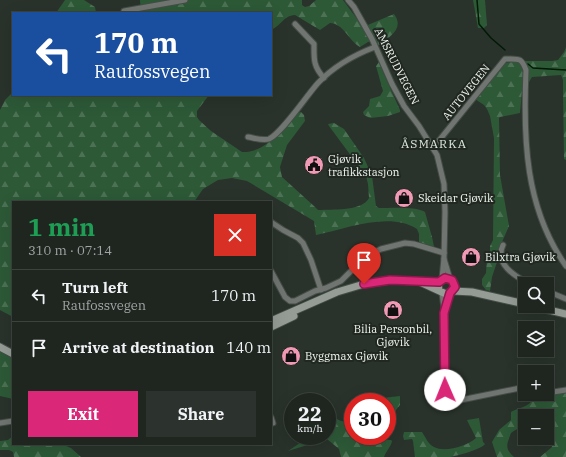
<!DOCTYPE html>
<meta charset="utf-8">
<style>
:root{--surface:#1f2620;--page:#2c322d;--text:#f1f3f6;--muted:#a1a5a5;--line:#3c433e;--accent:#db2777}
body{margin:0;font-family:"IBM Plex Serif",serif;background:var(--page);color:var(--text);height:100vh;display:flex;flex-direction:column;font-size:15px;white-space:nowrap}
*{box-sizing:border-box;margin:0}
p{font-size:13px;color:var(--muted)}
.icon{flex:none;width:22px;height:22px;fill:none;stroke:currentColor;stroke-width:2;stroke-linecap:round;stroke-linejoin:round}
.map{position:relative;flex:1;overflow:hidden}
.sheet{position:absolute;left:12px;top:201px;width:260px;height:244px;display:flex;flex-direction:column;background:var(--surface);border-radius:0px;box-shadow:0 4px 16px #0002,0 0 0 1px var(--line)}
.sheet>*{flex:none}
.top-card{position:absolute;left:12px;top:12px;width:260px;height:84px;border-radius:0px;box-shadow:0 4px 16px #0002,0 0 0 1px var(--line);background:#1a4fa0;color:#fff;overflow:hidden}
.tools{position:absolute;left:518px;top:277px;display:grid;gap:8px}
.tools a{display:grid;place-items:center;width:36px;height:36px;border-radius:0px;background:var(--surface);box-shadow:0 4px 16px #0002,0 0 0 1px var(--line);font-size:20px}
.speed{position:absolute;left:284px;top:393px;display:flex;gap:8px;font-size:20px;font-weight:700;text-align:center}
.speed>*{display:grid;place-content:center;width:52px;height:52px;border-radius:50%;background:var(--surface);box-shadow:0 4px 16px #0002,0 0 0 1px var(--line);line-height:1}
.speed small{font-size:10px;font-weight:400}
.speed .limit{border:6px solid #d22;background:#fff;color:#111}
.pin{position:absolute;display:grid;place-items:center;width:34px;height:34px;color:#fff;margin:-41px -17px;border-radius:50% 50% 50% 0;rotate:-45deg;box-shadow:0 0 4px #0007}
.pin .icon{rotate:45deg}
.me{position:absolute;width:44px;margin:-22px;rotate:359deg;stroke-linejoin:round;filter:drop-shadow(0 0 3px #0008)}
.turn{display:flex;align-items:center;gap:14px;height:84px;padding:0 16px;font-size:18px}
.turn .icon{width:52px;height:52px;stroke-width:2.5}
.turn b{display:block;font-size:28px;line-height:34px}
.round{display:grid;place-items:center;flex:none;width:42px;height:42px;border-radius:0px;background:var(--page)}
.overview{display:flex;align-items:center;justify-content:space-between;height:68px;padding:0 16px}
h1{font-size:24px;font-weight:700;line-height:30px;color:#1e9e55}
.cta{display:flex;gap:8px;margin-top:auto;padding:8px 16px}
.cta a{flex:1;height:46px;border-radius:0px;background:var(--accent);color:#fff;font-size:16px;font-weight:700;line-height:46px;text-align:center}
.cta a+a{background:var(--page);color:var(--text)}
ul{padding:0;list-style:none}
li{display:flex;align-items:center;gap:12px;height:52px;padding:0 16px;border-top:1px solid var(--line)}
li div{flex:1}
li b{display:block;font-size:15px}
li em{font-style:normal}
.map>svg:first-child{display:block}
.forest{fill:url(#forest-firs)}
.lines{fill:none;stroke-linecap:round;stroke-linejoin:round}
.stream{stroke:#001a04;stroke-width:1.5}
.minor-casing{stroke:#454d47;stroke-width:7}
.secondary-casing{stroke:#454d47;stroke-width:9}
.minor{stroke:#707571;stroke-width:5}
.secondary{stroke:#959c96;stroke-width:7}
.route-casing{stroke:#8e194d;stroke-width:10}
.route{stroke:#db2777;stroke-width:7}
.labels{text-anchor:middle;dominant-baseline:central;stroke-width:4;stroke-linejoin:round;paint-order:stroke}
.street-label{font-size:11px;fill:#f1f6f1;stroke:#202821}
.poi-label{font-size:11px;fill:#f1f6f1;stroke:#202821;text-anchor:start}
.neighbourhood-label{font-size:12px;letter-spacing:1px;fill:#dce7dd;stroke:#202821}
</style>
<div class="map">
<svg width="566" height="457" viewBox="0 0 566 457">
<defs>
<pattern id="forest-firs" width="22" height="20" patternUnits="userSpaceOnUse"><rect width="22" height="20" fill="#2d5937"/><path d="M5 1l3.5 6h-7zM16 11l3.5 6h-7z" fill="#4c7154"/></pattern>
</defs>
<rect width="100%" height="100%" fill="#29322b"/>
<g class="forest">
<polygon points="65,0 84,0 95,7 96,13 56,13"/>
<path d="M140,0H302V5L305,7L309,6L316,0H343L363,27L394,14C405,29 389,36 381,45H379L372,41L368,42L360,47C349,41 343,23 330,23L320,30L295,15C283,16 282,25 271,30V13H141Z"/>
<polygon points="473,0 485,0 487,25 484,28 478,28"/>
<polygon points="566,47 566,160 564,159 563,91 563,80 561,75 532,77 529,82 524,85 522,91 520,113 500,117 499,118 500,175 509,226 499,249 498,259 492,277 490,291 486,290 482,285 482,279 486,273 487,257 490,252 490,246 493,240 494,138 490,116 487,109 484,105 475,99 501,64 517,61 552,61 558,60 564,52"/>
<polygon points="379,62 383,72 400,110 400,112 388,116 370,118 364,115 363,112 369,106 370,99 380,96 383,91 376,66"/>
<path d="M13,92V95H209L197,111V117L199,120L211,131L242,152C266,153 282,129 297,113L301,112L304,115L305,121L287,145L280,167L282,177L314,206L318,210H322C336,209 362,211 369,198L368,184L366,176L329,126L328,124L334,123L344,129L364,158L372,176L376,206L379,208C390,208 416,206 425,212L432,237L435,251L419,244V234L417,229C390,211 345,229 316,235L314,221L247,181L232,178L218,180L203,189L194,202H13V317L0,310V110L5,100Z"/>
<polygon points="0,350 13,357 13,399 0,396"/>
<path d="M566,390V457H540L552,447V439L547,433V416H525C525,428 519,427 511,433C507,444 504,448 514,457H497L492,442L499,430L511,420V412C525,405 527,409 537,394H547Z"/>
<polygon points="400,396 400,405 396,410 396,414 387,416 387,402 378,402 383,398"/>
<path d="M479,418L483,442L485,444C482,449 457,456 450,457C439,457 427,457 415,457L413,441L412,439L404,440L403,436L404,432H422C426,438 428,444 434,447C445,453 467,446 476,438L467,420Z"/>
<path d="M337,419C342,422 348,423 353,420V436H378L379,439L391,440L392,441C391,447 386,451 384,457H341L339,449L327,439L288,451L300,443L310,440L315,436H327L328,423Z"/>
<polygon points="13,436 13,444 64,444 66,446 71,448 81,457 14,457 13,452 9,450 0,450 0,441 8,440"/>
</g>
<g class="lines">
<g class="stream">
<polyline points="477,0 479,24 491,38 505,50"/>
<polyline points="528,64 533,68 566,70"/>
</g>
<g class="minor-casing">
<g id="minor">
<polyline points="348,0 354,7 372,39 392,84 404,106 419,126 437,155 444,184 445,212 444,258 442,279"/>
<polyline points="124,11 185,0"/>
<path d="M295,24L314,44C314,59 313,66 324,78"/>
<path d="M248,137C254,138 263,141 269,139C282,133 307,95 318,83C334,66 354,55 375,47"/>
<path d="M433,148L505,59C519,59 521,57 526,70C523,139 525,208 566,266"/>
<polyline points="271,222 283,230 298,238 303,243 311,260 321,290"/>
<path d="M503,245C494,264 515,276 529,284"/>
<polyline points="444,259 450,279"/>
<polyline points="271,271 285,297 290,301 295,301 315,291 326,288 341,281 365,257 381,249 405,243 414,244 444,253"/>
<polyline points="547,291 566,299"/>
<polyline points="442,293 445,316 445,401 456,401 525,387"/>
<polyline points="445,312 450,293"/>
<polyline points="547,393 566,390"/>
<polyline points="271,417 273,423"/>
<polyline points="0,423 13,421"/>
</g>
</g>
<g class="secondary-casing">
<g id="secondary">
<path d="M420,282L446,294L453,291C456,286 455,282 450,279H443L438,284L439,290"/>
<polyline points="453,291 472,292 525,304"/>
<polyline points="532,306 566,314"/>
<polyline points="271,321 337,292 364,284 391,280 439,282"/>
<polyline points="271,327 294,316"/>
<polyline points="0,347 13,354"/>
</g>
</g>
<use href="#minor" class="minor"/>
<use href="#secondary" class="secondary"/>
</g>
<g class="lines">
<g class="route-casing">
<polyline id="route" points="364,284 390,280 439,282 445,278 452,280 455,287 450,293 444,313 445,390"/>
</g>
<use href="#route" class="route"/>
</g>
<defs>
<g id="civic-disc" transform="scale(1)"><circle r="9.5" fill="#f09ab5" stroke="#202821"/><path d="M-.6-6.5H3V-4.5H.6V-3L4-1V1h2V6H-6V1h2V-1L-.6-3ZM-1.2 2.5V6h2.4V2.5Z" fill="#111"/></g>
<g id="shop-disc" transform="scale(1)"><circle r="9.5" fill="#f09ab5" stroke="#202821"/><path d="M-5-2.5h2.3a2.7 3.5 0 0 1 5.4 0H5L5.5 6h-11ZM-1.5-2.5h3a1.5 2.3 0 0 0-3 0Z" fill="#111"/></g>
</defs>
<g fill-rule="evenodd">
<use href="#civic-disc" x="314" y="165"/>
<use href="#shop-disc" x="404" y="198"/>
<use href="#shop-disc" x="471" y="257"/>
<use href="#shop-disc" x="393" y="310"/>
<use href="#shop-disc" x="291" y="356"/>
</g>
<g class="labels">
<g class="street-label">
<text transform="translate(397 66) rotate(63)">AMSRUDVEGEN</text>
<text transform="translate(466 92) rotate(-51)">AUTOVEGEN</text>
</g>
<g class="poi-label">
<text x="328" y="159">Gjøvik<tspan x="328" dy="13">trafikkstasjon</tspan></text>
<text x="418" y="198">Skeidar Gjøvik</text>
<text x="485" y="257">Bilxtra Gjøvik</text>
<text x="393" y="329" text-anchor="middle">Bilia Personbil,<tspan x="393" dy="13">Gjøvik</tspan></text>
<text x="305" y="356">Byggmax Gjøvik</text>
</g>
<g class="neighbourhood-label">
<text x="434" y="143">ÅSMARKA</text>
</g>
</g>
</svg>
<div class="tools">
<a><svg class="icon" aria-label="search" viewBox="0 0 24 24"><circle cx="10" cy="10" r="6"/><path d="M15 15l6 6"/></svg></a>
<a><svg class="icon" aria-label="layers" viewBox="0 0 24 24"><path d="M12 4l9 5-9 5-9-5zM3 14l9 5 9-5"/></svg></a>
<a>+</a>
<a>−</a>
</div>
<div class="speed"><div>22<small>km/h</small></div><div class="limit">30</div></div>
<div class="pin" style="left:364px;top:284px;background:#d93025"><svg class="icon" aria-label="arrive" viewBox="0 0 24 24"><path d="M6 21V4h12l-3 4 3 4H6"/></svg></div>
<svg class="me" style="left:445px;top:390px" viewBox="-20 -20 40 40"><circle r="19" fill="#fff"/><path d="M0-13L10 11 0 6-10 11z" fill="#db2777"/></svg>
<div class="top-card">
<div class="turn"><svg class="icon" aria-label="left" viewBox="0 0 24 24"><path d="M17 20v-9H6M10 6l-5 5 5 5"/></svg><div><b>170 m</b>Raufossvegen</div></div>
</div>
<section class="sheet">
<div class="overview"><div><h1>1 min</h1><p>310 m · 07:14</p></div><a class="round" style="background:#d93025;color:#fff"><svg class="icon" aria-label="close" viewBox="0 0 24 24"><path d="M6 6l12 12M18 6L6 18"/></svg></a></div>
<ul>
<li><svg class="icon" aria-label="left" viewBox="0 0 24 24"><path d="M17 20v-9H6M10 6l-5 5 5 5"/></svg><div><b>Turn left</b><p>Raufossvegen</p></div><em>170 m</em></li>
<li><svg class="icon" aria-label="arrive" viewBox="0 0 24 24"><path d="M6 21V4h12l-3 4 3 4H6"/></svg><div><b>Arrive at destination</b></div><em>140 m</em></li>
</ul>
<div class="cta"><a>Exit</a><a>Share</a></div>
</section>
</div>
